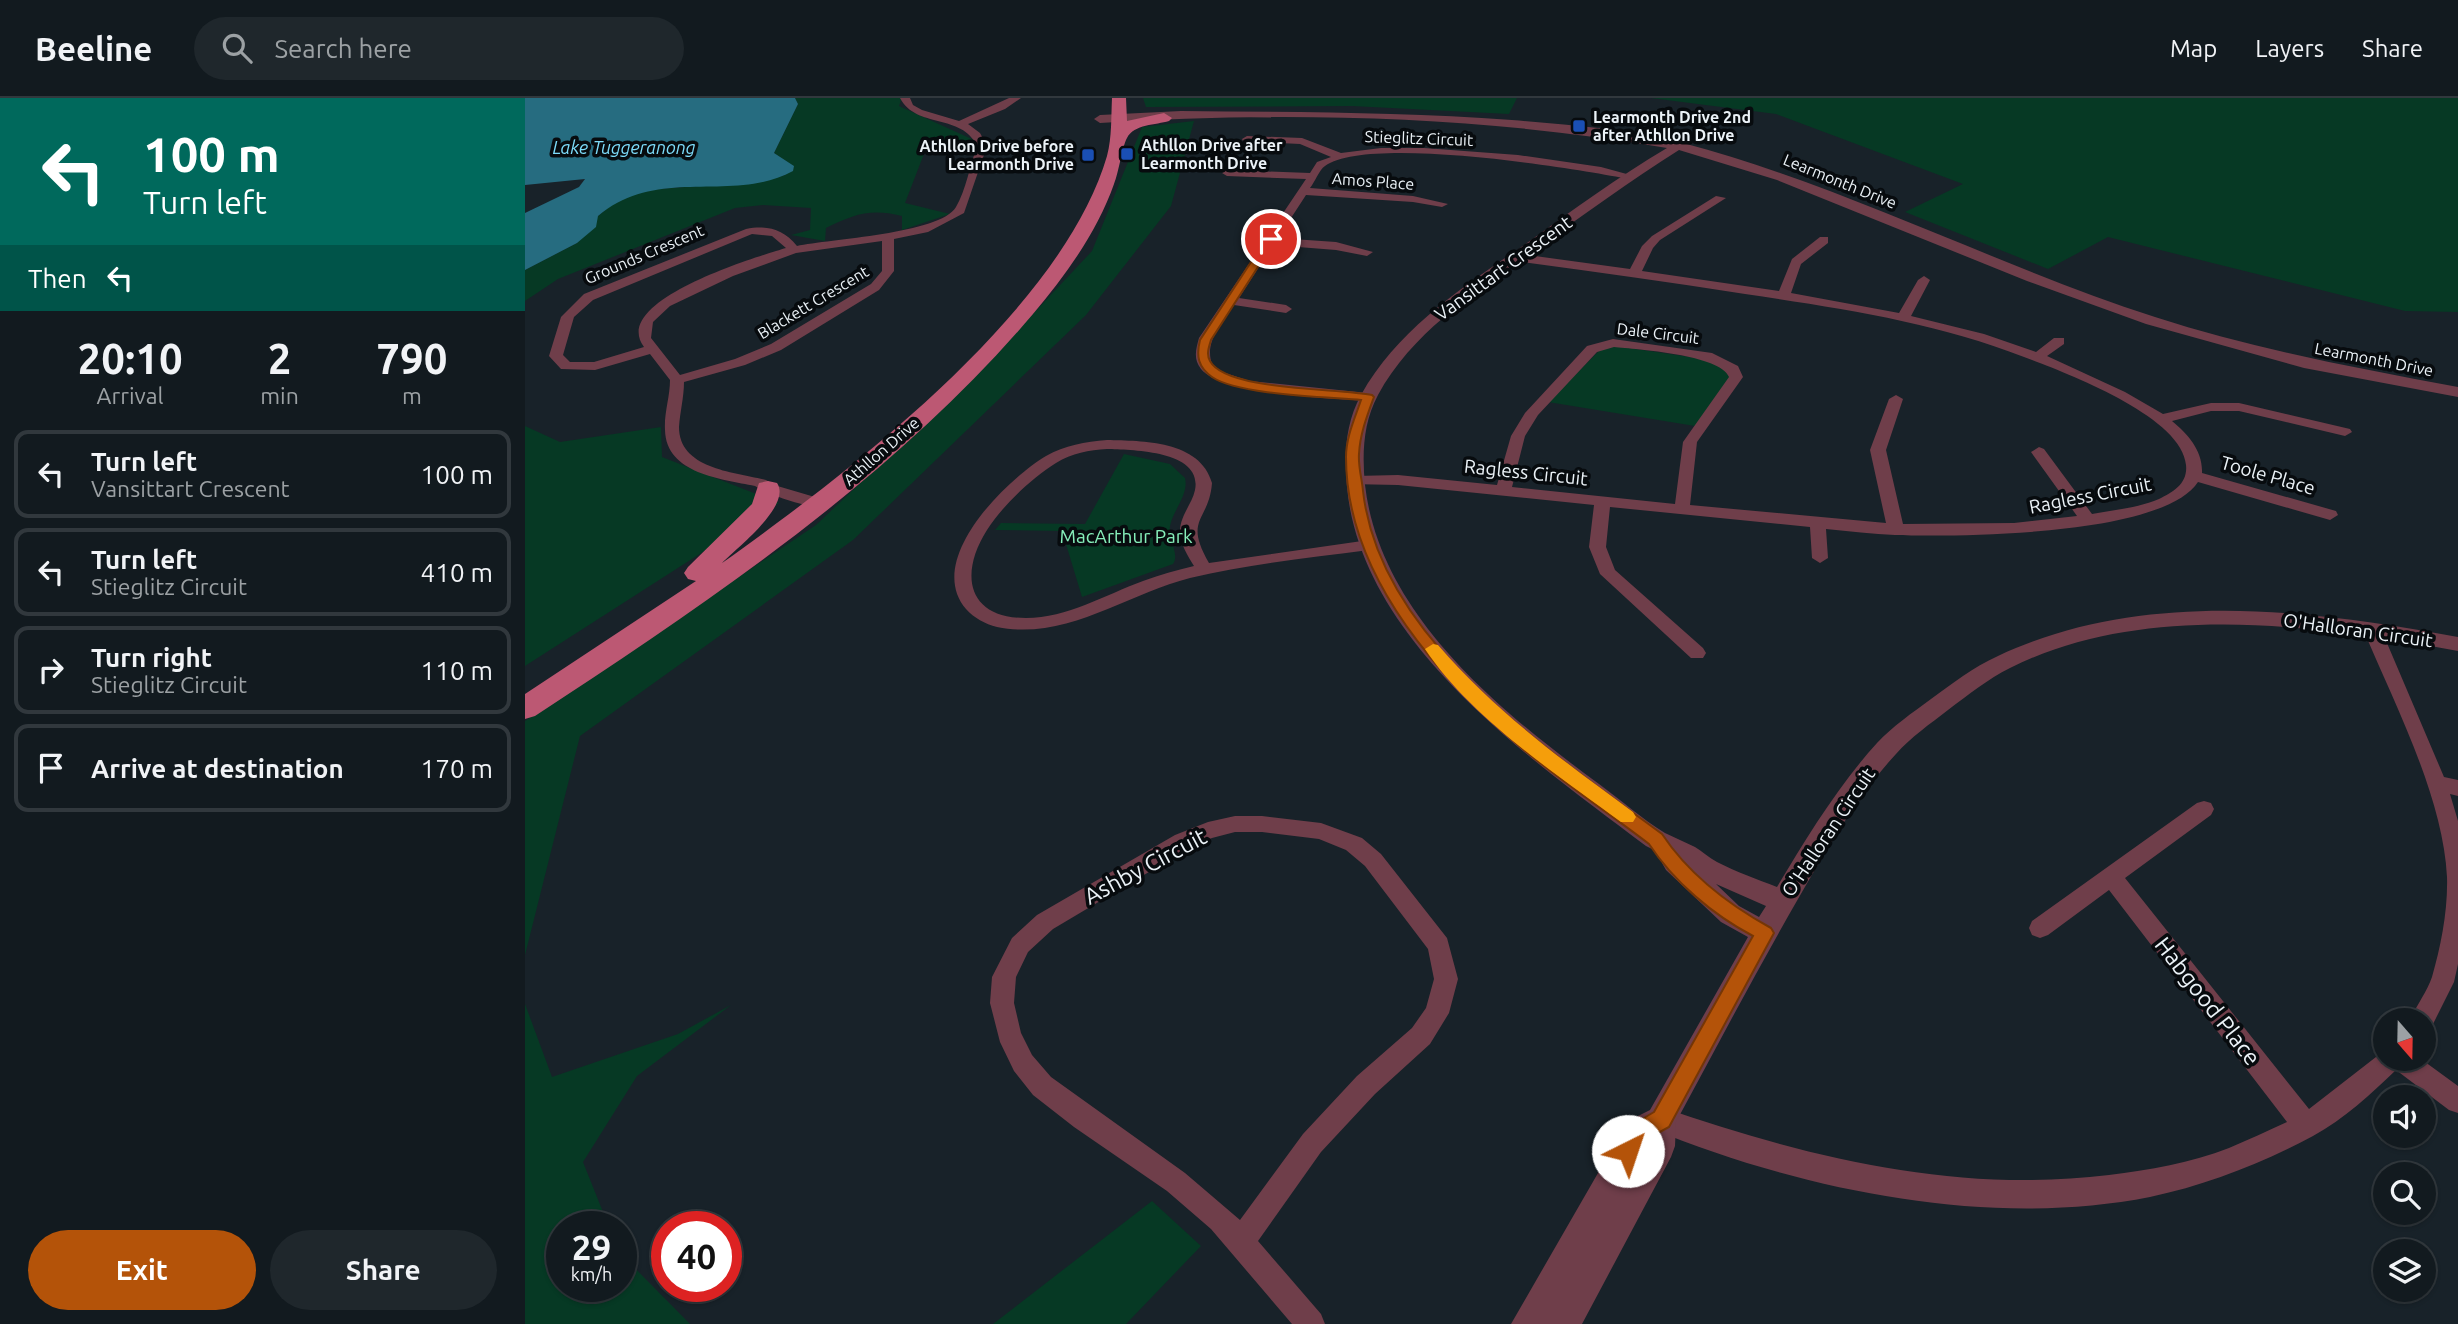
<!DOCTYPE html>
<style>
:root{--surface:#121a1f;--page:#1f272c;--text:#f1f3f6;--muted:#9ca1a4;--line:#31383d;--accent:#b45309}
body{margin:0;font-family:Ubuntu,sans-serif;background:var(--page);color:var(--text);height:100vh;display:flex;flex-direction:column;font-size:26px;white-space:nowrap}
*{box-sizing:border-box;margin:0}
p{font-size:23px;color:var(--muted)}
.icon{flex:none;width:38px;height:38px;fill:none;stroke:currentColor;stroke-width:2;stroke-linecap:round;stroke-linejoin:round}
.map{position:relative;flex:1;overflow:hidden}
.sheet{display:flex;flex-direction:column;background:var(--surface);width:525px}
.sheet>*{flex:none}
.guide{background:#00695c;color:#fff;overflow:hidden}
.needle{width:46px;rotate:160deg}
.tools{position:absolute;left:1848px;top:910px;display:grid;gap:14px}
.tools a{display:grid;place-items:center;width:63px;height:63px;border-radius:50%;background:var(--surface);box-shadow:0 2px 5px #0004,0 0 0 2px var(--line);font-size:35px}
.speed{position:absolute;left:21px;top:1113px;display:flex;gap:14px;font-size:35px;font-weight:700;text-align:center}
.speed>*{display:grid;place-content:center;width:91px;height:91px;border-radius:50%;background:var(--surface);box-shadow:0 2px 5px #0004,0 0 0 2px var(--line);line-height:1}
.speed small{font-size:18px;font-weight:400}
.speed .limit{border:10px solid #d22;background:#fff;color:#111}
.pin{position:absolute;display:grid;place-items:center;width:60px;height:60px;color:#fff;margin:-30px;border:4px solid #fff;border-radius:50%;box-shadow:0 2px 7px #0007}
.me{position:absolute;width:77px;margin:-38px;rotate:41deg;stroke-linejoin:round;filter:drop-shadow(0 0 5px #0008)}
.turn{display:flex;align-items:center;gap:24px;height:147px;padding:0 28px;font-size:32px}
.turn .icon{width:91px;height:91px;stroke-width:2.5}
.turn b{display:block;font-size:49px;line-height:60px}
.then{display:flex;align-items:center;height:66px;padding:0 28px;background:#0003;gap:14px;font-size:26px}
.eta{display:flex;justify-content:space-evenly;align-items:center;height:119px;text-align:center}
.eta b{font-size:42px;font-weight:600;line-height:49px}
.button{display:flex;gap:14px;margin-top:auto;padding:14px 28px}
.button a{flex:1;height:80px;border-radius:42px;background:var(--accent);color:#fff;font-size:28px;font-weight:600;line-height:80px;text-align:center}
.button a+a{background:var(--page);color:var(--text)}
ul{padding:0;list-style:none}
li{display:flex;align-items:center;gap:21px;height:88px;margin:0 14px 10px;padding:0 14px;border:4px solid var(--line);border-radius:14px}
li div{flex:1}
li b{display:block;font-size:26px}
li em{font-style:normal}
header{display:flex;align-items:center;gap:42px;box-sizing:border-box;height:98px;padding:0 35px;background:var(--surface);border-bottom:2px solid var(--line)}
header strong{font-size:33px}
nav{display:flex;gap:38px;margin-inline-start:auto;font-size:24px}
.search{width:490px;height:63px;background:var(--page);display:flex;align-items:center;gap:18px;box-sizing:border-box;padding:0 24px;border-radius:38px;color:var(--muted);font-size:26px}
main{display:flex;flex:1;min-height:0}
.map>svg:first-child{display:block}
.green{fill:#063924}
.water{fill:#266c80}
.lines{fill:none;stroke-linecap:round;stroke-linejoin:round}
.minor{fill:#6f3e4a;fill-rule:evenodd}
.tertiary{fill:#6f3e4a;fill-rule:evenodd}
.primary{fill:#bc5873;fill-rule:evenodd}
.route{fill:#b45309;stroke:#753606;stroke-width:2}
.slow{fill:#f59e0b}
.transit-dot{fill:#1a4fb4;stroke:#070b0e;stroke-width:2.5}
.labels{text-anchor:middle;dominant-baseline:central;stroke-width:7;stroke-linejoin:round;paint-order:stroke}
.far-poi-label{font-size:16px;font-weight:bold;fill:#ebf2f7;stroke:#070b0e;text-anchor:start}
.far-street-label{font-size:16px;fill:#ebf2f7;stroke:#070b0e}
.far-water-label{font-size:18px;font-style:italic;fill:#7ddcfa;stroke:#070b0e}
.street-label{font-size:19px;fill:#ebf2f7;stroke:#070b0e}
.park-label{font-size:19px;fill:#86efba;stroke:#070b0e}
.near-street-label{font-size:23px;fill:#ebf2f7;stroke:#070b0e}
</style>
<header>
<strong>Beeline</strong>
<div class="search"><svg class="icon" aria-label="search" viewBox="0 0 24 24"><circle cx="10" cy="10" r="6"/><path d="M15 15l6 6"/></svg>Search here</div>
<nav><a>Map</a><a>Layers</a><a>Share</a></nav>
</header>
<main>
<section class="sheet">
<div class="guide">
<div class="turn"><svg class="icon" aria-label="left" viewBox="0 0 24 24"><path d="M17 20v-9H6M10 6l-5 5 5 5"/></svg><div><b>100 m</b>Turn left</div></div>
<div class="then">Then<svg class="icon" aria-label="left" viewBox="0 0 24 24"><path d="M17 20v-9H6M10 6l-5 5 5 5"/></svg></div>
</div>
<div class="eta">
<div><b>20:10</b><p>Arrival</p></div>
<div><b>2</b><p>min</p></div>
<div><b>790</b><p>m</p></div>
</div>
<ul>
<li><svg class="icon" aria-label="left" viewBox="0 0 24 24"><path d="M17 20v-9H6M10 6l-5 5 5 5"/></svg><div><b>Turn left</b><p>Vansittart Crescent</p></div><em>100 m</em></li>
<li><svg class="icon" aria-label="left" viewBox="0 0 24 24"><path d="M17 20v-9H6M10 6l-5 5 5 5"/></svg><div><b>Turn left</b><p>Stieglitz Circuit</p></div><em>410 m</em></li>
<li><svg class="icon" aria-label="right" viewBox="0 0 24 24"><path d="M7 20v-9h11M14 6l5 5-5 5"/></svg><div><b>Turn right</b><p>Stieglitz Circuit</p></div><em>110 m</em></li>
<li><svg class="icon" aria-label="arrive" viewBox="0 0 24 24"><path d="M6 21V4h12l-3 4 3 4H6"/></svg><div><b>Arrive at destination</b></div><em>170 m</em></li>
</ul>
<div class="button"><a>Exit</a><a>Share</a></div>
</section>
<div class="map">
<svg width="1933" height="1226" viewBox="0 0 1933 1226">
<rect width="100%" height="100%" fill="#182229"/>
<g class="green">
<path d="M270,0H377L374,8L449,42L402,48L380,105L425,116L377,132V118C346,110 329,116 301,130L300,143L266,137L285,132L286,110L238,107L210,110L33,181L0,203V172L52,145L73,118L91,103L120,92L238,83L260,77L268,68L249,55L273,6Z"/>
<polygon points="618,0 992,0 984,16 827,8 621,9"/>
<polygon points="1126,0 1933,0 1933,214 1880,213 1583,139 1523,171 1380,114 1438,86 1251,16"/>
<polygon points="669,23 646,108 561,217 328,442 55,638 0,857 0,623 291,427 458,269 567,153 617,29"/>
<polygon points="1090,248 1179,261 1203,272 1204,280 1170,328 1023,304 1076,251"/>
<polygon points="0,328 35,344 136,329 137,359 254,405 0,568"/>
<path d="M599,356L645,366L660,380C664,397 648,412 645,428C643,441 655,457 648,466L557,499L537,433L470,432L476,425L560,426Z"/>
<polygon points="0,906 27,979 153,936 206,907 112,978 58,1064 84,1129 37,1129 37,1188 96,1188 96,1156 165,1226 0,1226"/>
<polygon points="627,1103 676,1148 601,1226 468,1226"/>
</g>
<path class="water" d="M0,0H270L273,6L249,55L269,68L268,73C207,106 133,67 73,118L71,129L52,145L0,172V115L54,89L60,81L0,87Z"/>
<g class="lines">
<g class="minor">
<path d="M375,0H385L388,7L397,12L434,23L484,0H496L480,11L443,26L455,35L462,48L439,115L403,134L369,141V173L354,192L256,252L220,267L159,284C159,299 155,314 154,329C154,371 209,374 241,382L249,387L300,402L302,405L300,408C286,412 242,396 230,388C197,381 141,376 140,332C139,315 145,299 145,282L125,256L70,272L36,271L24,258L36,219L59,196L221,131C242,127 258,131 272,148C304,141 415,136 431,109C441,92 445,67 452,48C437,15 391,31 375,0ZM227,136L247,138L261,150C231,159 84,203 119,249L69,264H45L38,257L49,219L68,202ZM357,143V173L346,186L246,246L210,261L155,277L126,240L128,224L145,208L208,178L271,155Z"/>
<path d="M722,38L777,40L816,55L856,50H899L993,57L1076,69L1109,78L1104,81C1049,70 843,37 800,68C794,72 790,84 785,90L888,98L923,106L917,109L888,104L781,97L753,140L811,144L848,154L842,158L811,152L748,147L714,200L761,207L767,211L761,215L709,207C697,225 679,244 687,266L697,274L725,283L843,295L850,299L843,303C808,300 697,297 676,271C668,261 671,251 674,240L781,81L702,78L697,75L702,72L785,75L792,64L806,59L775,46L718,43L717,41Z"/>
<path d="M1191,98L1201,100L1135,142L1128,150L1117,173L1254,193L1267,161L1295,139H1303V145L1276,166L1266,195L1374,215L1393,182L1399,178L1405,182L1386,218L1459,236L1511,254L1529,240H1539V246L1522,258L1600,294L1638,316L1686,305H1714L1825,331L1827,334L1820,338L1714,313H1686L1647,323C1663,336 1678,353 1677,375L1811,413L1813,417L1805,422L1673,384C1638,438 1433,439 1370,437C1348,436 1324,433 1301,431L1303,460L1295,465L1287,460L1285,429L1085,409L1081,449L1090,472L1178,550L1181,555L1178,560H1166L1075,476L1064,449L1069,407L873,387L824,386L822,383L824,380L830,378L873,377L972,387L986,338L1000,315L1062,248L1088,241L1187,255L1213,268L1218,279L1172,344L1165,407L1361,425L1345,352L1364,301L1371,297L1378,301L1361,352L1378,426L1489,425L1552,418L1506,354L1514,349L1519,351L1567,416C1589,412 1613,410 1634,401C1649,394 1663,385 1661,367C1657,318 1539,274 1499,259C1410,224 1314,210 1220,196C1143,184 1066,173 989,163L983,159L989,155L1105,171L1117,148L1127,138ZM1089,249C1111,251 1196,257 1204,279L1158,344L1150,406L987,389L1000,338L1013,317L1072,254Z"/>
<path d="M582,342C617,343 675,342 687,385C684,424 658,420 684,465L844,442L852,447L844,452C784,460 724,466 665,480C601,496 542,543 472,529C460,526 449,520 441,511C399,462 481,382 521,358C540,347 560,344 582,342ZM582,351C606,352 678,352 670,392C667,406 655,418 655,433C655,446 663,458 669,468C652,472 634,477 618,483C580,497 542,520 501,520C442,520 434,476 462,432C478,407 506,381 531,365C547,355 564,352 582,351Z"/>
<path d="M1847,525L1856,531L1919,679L1933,682V698L1925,696L1933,723V866L1929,884L1906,930L1899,932V922H1885C1891,908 1902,894 1907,879C1916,848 1923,812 1922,779C1918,698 1869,605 1838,531Z"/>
<path d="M1679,703L1686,705L1689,711L1686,717L1600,780L1784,1011L1860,952V961H1896L1933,988V1015L1924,1012L1871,972C1846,996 1819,1021 1788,1038C1738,1065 1682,1087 1625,1099C1463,1131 1277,1092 1127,1031L1123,1022L1127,1013L1136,1009C1281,1059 1430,1096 1584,1077C1624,1072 1666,1065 1704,1050C1723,1042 1742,1033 1762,1024L1584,792L1523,837L1515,840L1507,837L1504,830L1507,823L1672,705Z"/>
<path d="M710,718H737L796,725L837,740L856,756L922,840L933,881L924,915L905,946L850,996L796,1054L733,1143L796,1216L800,1226H767L686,1131L642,1093L549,1029L508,997L489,973L475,944L465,905L467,879L487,840L512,817L650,737L683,724ZM710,734H737L794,741L821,752L840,768L903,851L909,881L901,910L887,930L832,978L778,1036L715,1122L660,1075L526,979L507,957L496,935L489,905L491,879L503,854L528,831L666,749L687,740Z"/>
</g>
<path class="tertiary" d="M656,13C767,14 877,14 987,22C1044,27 1102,31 1158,45C1320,88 1470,167 1630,219C1729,251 1831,270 1933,289V299L1779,270L1621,226L1502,183L1252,82L1154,52C1105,83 1058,117 1011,151C953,193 888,232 853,297C838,325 837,356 840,387C855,517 976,614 1074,686C1096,702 1117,721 1140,735C1150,740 1160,744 1170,749C1177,753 1184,760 1192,764C1211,774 1232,781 1252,789C1282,739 1313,688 1352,645C1368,628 1387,615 1406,601C1427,586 1448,569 1473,558C1616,491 1783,511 1933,539V553C1792,527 1619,503 1485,570C1463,581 1443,597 1423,612C1405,626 1386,639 1371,656C1331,699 1302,751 1273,801C1231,874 1191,950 1151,1024L1150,1048L1146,1059L1057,1226H986L1103,1023L1125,1012L1223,839L1196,824L1141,772L1137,765L1141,758L1121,748C1007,662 836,544 822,389C819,358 820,326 836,297C874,229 940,188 1002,145C1048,112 1093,79 1142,50C957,18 762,13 575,25L569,21L575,17ZM1191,786L1241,808L1234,819L1214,808Z"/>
<path class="primary" d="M587,0H601L602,23L639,15L647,20L644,23C631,27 609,26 602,40C597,49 594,74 589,86C572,134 541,177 508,216C370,379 188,501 10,618L0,621V596L171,483L163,481L159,475L163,469L227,406L234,385L243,383L252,385C267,407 213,449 197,465C325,374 537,212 582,58C587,39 586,19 587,0Z"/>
</g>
<path class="route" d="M743,138L751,141L686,242C684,249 681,256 685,263C701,293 813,290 847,297L849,299C842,318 835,336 834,356C833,368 837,381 838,393C855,544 1025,653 1137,736C1163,775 1204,807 1246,830L1249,835L1144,1029L1122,1041L1111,1061L1103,1064L1095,1061L1092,1053C1101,1031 1108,1026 1129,1014L1228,838C1188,817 1149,784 1124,746C1081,713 1034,682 993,647C909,575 821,475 821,359C821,339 830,320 836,302C802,299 713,297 687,279C673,269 671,258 675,242Z"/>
<path class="slow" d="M908,546L913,547C972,615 1036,661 1108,714L1111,719L1108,724H1096C1031,676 945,619 900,551Z"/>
<g class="transit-dot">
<rect x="1047" y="21" width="14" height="14" rx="3.5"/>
<rect x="595" y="49" width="14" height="14" rx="3.5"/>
<rect x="556" y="50" width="14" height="14" rx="3.5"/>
</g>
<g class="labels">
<g class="far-poi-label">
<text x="1068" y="19">Learmonth Drive 2nd<tspan x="1068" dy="18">after Athllon Drive</tspan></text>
<text x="616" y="47">Athllon Drive after<tspan x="616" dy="18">Learmonth Drive</tspan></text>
<text x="549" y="48" text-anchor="end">Athllon Drive before<tspan x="549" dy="18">Learmonth Drive</tspan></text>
</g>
<g class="far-street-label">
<text transform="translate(894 40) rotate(2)">Stieglitz Circuit</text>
<text transform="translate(848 83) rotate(4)">Amos Place</text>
<text transform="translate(1315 83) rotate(22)">Learmonth Drive</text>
<text transform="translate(119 156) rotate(-23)">Grounds Crescent</text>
<text transform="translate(288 204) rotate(-31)">Blackett Crescent</text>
<text transform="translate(1133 235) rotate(7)">Dale Circuit</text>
<text transform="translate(1849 261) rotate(11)">Learmonth Drive</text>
<text transform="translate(356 353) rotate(-41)">Athllon Drive</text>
</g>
<g class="far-water-label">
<text x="99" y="49">Lake Tuggeranong</text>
</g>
<g class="street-label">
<text transform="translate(978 170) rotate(-36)">Vansittart Crescent</text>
<text transform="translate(1001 374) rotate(6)">Ragless Circuit</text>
<text transform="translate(1743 377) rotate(16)">Toole Place</text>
<text transform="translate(1565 397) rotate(-11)">Ragless Circuit</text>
<text transform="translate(1833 532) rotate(8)">O'Halloran Circuit</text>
<text transform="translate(1303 734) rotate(-56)">O'Halloran Circuit</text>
</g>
<g class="park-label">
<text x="601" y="438">MacArthur Park</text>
</g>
<g class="near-street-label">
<text transform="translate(620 768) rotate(-28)">Ashby Circuit</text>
<text transform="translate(1683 903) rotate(52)">Habgood Place</text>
</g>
</g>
</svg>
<div class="tools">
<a><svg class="needle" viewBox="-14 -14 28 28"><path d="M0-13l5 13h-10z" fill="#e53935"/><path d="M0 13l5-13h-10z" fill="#9ca1a4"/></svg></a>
<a><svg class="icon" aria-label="sound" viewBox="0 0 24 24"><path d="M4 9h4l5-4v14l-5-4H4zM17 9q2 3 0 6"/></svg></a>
<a><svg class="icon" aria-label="search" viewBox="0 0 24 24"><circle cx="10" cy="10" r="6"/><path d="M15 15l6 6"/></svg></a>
<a><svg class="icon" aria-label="layers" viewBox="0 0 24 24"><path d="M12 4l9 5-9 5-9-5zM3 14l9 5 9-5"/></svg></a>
</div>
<div class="speed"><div>29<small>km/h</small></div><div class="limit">40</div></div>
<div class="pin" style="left:746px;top:141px;background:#d93025"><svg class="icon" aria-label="arrive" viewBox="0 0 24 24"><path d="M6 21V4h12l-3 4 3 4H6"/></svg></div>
<svg class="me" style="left:1103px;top:1053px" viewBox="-20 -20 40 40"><circle r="19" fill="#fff"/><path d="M0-13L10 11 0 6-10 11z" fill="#b45309"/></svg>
</div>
</main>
